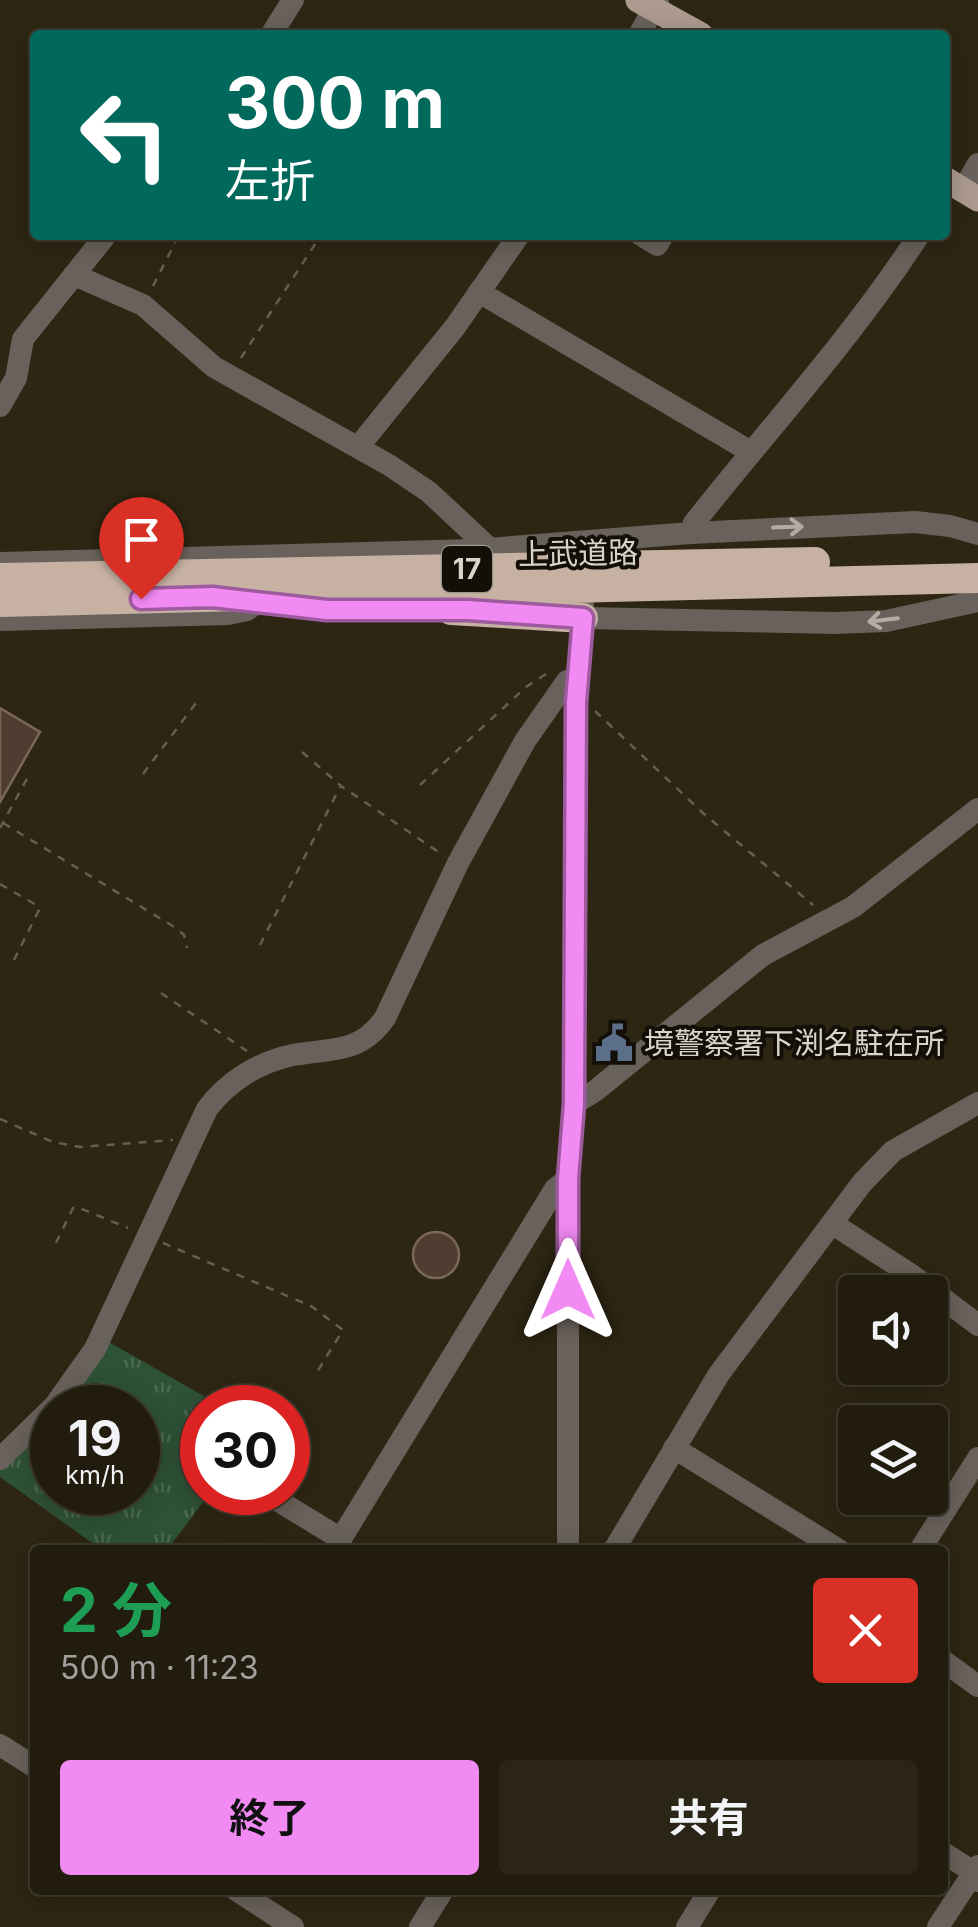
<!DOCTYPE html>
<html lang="ja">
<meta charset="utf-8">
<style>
:root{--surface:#221c0e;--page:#2a2517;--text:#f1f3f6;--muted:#a2a19e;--line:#3f3a2e;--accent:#f28af3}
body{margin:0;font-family:Inter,"Noto Sans JP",sans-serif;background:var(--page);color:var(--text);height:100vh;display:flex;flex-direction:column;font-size:38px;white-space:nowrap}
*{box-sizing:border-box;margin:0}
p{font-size:32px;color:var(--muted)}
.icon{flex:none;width:55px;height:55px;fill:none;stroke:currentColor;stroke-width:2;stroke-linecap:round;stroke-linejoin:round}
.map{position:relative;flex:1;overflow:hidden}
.panel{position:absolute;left:30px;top:1545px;width:918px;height:350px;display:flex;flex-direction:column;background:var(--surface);border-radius:10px;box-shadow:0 5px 25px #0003,0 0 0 2px var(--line)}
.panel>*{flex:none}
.guide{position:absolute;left:30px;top:30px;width:920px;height:210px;border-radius:10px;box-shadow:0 5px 25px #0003,0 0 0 2px var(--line);background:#00695c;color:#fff;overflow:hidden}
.controls{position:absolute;left:838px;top:1275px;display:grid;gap:20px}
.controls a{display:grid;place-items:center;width:110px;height:110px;border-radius:10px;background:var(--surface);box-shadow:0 5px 25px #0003,0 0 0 2px var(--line);font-size:50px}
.speed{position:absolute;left:30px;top:1385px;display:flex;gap:20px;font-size:50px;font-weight:700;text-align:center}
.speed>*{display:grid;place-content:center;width:130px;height:130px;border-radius:50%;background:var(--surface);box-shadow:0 5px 25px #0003,0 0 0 2px var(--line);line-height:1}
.speed small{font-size:25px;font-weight:400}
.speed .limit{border:15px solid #d22;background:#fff;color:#111}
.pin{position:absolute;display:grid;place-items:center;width:85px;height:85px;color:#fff;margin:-102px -42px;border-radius:50% 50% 50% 0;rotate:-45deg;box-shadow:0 0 10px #0007}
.pin .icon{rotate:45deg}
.me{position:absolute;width:110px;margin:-55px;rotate:0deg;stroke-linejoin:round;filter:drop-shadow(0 0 8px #0008)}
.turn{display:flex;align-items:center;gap:35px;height:210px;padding:0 30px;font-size:45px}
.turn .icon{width:130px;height:130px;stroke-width:2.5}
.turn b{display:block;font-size:70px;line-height:85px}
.round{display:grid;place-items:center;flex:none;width:105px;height:105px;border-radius:10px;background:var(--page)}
.overview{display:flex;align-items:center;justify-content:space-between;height:170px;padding:0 30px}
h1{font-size:60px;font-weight:700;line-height:75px;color:#1e9e55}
.action{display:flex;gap:20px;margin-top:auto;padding:20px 30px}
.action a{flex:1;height:115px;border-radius:10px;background:var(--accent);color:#111;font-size:40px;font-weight:700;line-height:115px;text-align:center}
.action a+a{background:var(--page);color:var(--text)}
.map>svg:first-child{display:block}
.park{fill:url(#park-tufts)}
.building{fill:#4f3d31;stroke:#7a6759;stroke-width:2.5}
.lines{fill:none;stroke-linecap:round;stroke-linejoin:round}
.path{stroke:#655f4f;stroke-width:2.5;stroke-dasharray:8 8;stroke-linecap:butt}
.minor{stroke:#69615b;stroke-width:22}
.major{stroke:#ac9a8e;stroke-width:25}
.highway{stroke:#c6b1a2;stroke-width:30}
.oneway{stroke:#b2aca2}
.route-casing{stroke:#9d5a9e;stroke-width:25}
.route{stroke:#f28af3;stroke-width:18}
.labels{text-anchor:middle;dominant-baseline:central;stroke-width:8;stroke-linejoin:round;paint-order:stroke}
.shield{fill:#130f08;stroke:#9e998f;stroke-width:2.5}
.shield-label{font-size:28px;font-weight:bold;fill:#d9d4c9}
.street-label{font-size:30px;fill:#d9d4c9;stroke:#130f08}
.poi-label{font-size:30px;fill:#d9d4c9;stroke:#130f08;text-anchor:start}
</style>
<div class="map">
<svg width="978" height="1927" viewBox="0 0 978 1927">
<defs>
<pattern id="park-tufts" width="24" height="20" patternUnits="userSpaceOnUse" patternTransform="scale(2.5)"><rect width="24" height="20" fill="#2e5236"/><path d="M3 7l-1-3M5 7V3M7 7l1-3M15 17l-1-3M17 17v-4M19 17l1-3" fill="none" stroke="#4c6a52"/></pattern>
</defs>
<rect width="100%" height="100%" fill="#2d2613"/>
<polygon class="park" points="107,1341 223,1407 202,1408 202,1492 210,1493 167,1550 102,1550 0,1477 0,1468 52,1416 52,1492 138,1492 138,1408 61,1407"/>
<g class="building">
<polygon points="0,708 40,732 0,802"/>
<circle cx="436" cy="1255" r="23"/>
</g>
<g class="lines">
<g class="path">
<polyline points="153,286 179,235"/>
<polyline points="241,358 321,235"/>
<polyline points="595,711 704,814 813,905"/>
<polyline points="302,752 341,786 443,855"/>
<polyline points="143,774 199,699"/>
<polyline points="420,785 526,687 549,672"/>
<polyline points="3,823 176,928 184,935 187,948"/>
<polyline points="0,828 28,777"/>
<polyline points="0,884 38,906 39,910 11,966"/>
<polyline points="260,945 340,787"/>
<polyline points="161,993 247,1051"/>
<polyline points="0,1119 53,1142 80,1147 173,1140"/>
<polyline points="56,1243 73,1208 77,1207 128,1228"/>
<polyline points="163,1243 311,1306 343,1330 317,1372"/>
</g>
<g class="minor">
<polyline points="271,35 293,0"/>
<polyline points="639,35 658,0"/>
<polyline points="963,190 978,164"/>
<polyline points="641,235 657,245 663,235"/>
<polyline points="74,275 143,305 214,367 389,465 429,492 489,548"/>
<polyline points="479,292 751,452"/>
<polyline points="0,406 16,378 23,339 106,235"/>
<polyline points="359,446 455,327 519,235"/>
<path d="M691,533L694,523C770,427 852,338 919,235"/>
<polyline points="0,563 474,550 691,533 915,522 950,526 978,534"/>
<polyline points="583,618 836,623 886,621 978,601"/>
<polyline points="0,620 228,614 247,610 255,604"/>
<polyline points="574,1104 595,1091 763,955 853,907 978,809"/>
<polyline points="833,1224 913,1276 978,1325"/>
<path d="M53,1408L95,1349L207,1109C228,1081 259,1062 293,1055C332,1048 360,1054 385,1018L458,863L525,741L567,681L577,678"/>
<polyline points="674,1448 839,1550"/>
<polyline points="0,1459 52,1408"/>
<polyline points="264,1492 341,1539"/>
<polyline points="334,1550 555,1189 568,1179"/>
<polyline points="568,1550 568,1179 574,1104 576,702 583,603"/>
<polyline points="614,1550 719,1374 862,1183 893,1151 978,1103"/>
<polyline points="920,1550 978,1458"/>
<polyline points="942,1660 978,1686"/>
<polyline points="0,1745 35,1767"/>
<polyline points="942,1852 972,1871 978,1881"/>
<polyline points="236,1890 293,1927"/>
<polyline points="420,1927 443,1890"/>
<polyline points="687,1927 710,1890"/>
<polyline points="938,1927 978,1866"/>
</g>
<g class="major">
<polyline points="638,0 701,35"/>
<polyline points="945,179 978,199"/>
</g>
<g class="highway">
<polyline points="0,578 815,562"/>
<polyline points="0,602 978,578"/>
<polyline points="451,610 583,618"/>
</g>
</g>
<defs><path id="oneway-shaft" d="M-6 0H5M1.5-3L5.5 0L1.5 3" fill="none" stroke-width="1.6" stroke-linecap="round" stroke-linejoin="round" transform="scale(2.5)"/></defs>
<g class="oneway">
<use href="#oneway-shaft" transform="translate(788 527) rotate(-2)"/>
<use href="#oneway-shaft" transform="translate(883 620) rotate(173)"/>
</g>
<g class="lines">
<g class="route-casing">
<polyline id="route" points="141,599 212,597 327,610 468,610 583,618 576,702 574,1104 568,1178 568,1290"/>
</g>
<use href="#route" class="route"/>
</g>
<defs>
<g id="civic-bare" transform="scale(3)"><path d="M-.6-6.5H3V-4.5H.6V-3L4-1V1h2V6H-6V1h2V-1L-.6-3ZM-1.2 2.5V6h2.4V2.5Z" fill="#5c6f8a" stroke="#130f08" stroke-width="2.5" paint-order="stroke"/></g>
</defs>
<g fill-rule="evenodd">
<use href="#civic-bare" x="614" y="1043"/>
</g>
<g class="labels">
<rect class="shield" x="442" y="546" width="50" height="46" rx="8"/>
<g class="shield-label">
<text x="467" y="569">17</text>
</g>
<g class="street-label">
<text transform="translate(578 553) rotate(-1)">上武道路</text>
</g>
<g class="poi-label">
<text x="644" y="1043">境警察署下渕名駐在所</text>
</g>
</g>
</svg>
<div class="controls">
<a><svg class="icon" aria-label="sound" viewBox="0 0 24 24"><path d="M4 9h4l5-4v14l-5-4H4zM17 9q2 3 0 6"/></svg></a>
<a><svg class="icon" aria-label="layers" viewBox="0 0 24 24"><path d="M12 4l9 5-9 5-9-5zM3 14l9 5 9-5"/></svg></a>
</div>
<div class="speed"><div>19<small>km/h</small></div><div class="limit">30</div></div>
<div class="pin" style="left:141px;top:599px;background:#d93025"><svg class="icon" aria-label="arrive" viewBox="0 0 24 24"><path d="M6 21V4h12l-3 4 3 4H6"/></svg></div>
<svg class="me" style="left:568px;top:1290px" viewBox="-20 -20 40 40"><path d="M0-17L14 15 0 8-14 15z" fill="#f28af3" stroke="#fff" stroke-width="4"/></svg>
<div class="guide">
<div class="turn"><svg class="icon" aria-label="left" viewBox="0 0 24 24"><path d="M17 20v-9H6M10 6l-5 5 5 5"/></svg><div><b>300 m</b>左折</div></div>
</div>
<section class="panel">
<div class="overview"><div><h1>2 分</h1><p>500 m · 11:23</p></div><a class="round" style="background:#d93025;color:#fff"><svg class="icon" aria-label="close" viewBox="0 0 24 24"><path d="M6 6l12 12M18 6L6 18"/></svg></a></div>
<div class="action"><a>終了</a><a>共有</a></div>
</section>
</div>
